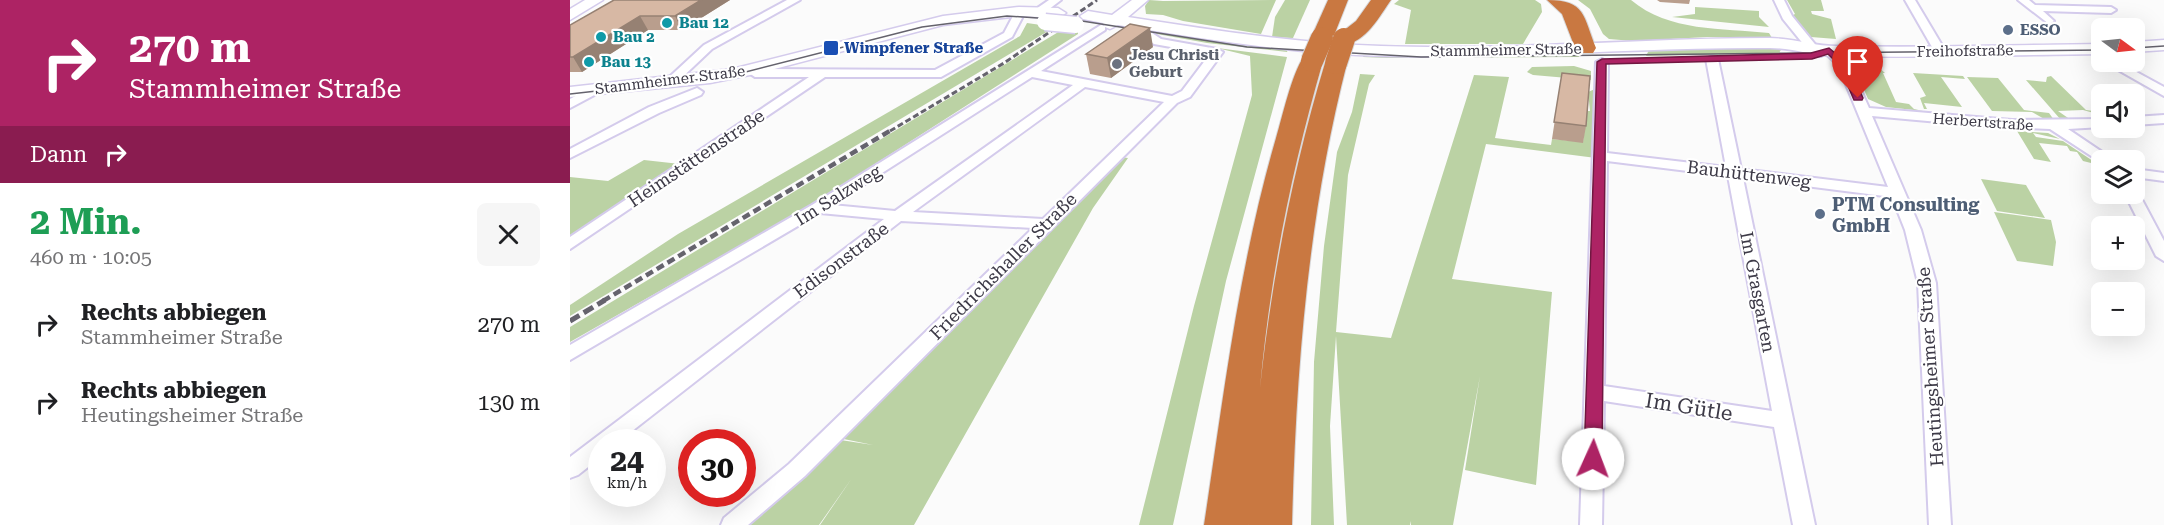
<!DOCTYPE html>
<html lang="de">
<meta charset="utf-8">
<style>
:root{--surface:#fff;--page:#f6f6f6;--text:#202124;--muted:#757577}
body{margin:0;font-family:"Roboto Serif",serif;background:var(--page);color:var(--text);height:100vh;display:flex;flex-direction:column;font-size:22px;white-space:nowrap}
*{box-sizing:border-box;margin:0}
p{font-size:20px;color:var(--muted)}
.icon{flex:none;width:33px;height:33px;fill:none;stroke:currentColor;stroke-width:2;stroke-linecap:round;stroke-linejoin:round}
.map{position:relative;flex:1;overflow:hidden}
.details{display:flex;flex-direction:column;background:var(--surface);width:570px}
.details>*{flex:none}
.top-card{background:#ad2364;color:#fff;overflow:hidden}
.needle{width:39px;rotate:105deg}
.buttons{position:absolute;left:1521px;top:18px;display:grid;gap:12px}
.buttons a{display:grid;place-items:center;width:54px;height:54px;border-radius:9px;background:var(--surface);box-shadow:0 6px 24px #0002;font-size:30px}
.speed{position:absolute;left:18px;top:429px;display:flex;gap:12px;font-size:30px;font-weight:700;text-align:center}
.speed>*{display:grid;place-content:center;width:78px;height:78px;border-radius:50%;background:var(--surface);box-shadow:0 6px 24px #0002;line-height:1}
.speed small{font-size:15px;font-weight:400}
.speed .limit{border:9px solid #d22;background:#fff;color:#111}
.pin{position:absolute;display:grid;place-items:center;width:51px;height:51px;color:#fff;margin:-62px -26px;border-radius:50% 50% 50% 0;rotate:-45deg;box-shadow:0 0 6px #0007}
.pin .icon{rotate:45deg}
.me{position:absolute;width:66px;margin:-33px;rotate:2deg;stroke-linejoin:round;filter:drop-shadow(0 0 4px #0008)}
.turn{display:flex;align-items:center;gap:21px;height:126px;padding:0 30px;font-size:27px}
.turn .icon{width:78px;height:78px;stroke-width:2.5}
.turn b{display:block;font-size:42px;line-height:51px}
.then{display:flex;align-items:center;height:57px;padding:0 30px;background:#0003;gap:12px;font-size:22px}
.round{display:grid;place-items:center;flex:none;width:63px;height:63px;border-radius:9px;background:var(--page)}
.head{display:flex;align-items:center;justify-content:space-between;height:102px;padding:0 30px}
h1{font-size:36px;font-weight:700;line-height:45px;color:#1e9e55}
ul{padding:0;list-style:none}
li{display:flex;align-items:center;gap:18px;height:78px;padding:0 30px}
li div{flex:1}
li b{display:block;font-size:22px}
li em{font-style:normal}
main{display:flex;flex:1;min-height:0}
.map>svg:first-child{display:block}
.green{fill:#bbd2a4}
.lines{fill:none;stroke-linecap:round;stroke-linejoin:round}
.street-casing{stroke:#d4cbec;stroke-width:4}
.secondary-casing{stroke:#d4cbec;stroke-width:3}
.highway-casing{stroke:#d8d8da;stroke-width:2}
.street{fill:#fff;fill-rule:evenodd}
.secondary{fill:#fff;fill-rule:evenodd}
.highway{fill:#c97841;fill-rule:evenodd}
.tram{stroke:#65636d;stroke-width:1.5}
.rail-far2{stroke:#65636d;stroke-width:3;stroke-dasharray:6 3;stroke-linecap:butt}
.rail-far1{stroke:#65636d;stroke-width:4.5;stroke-dasharray:8 4.5;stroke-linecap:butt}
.rail{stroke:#65636d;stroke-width:5;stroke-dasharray:11 5;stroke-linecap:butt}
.secondary-bridge-casing{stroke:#d4cbec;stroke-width:19;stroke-linecap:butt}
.highway-bridge-casing{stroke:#d8d8da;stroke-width:24;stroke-linecap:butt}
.secondary-bridge{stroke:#fff;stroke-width:16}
.highway-bridge{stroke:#c97841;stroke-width:22}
.wall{fill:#b99e8d}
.shaded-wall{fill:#968173}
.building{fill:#d7b8a4;stroke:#968173;stroke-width:1.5}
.route{fill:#ad2364;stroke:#701741;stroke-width:1.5}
.culture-dot{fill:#0f9aa8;stroke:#fff;stroke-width:2}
.service-dot{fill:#5c6f8a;stroke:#fff;stroke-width:2}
.transit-dot{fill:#1a4fb4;stroke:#fff;stroke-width:2}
.worship-dot{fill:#6b7280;stroke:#fff;stroke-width:2}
.labels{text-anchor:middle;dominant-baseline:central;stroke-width:4.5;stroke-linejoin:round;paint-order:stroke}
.far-culture-label{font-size:15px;font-weight:bold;fill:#0d838f;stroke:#fff;text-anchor:start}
.far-service-label{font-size:15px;font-weight:bold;fill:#4e5e75;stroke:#fff;text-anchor:start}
.far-transit-label{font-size:15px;font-weight:bold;fill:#164399;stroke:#fff;text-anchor:start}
.far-street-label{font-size:15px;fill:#3d3a47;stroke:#fff}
.far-worship-label{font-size:15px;font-weight:bold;fill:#5b616d;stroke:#fff;text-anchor:start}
.street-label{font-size:18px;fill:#3d3a47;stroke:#fff}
.service-label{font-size:18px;font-weight:bold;fill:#4e5e75;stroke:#fff;text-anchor:start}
.near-street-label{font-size:21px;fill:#3d3a47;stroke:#fff}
</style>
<main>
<section class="details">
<div class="top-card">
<div class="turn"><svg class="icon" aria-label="right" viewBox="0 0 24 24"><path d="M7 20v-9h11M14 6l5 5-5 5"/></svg><div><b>270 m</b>Stammheimer Straße</div></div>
<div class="then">Dann<svg class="icon" aria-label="right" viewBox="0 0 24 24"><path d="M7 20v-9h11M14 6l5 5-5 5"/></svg></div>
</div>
<div class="head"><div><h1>2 Min.</h1><p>460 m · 10:05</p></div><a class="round"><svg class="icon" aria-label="close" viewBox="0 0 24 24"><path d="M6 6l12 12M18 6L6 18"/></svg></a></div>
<ul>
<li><svg class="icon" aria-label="right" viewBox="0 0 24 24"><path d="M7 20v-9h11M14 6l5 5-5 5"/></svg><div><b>Rechts abbiegen</b><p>Stammheimer Straße</p></div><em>270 m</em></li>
<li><svg class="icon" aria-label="right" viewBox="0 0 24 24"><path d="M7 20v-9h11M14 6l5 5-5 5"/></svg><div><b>Rechts abbiegen</b><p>Heutingsheimer Straße</p></div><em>130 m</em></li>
</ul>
</section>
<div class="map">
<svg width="1594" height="525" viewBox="0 0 1594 525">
<rect width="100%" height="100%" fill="#fbfbfb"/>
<g class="green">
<polygon points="579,0 593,1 706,0 691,34 613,21 593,15 576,14 575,6"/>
<polygon points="715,0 740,0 723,38 702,37 705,17"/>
<polygon points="829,0 965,0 971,4 972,12 953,44 835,44 841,10 824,4"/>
<path d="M1008,0H1061C1099,32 1152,28 1199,33L1202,38L1137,37L1063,41L1039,39L1033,34L1020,9Z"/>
<polygon points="1217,0 1251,0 1254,11 1241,11 1242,14 1261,19 1266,39 1241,37 1221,16 1225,14"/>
<polygon points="1125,7 1189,11 1189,17 1199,27 1102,17 1125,14"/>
<polygon points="457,23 485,27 0,316 0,305 108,234 450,36"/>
<polygon points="564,25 719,47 717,52 637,43 559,29"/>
<polygon points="495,28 508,31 508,34 241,205 0,342 0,327"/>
<polygon points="647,48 717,57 656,281 603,525 569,525 624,306 682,95 680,56"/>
<polygon points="1212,48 1209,53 1076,56 1079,50"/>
<polygon points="795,52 1007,52 1009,57 817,58 793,57"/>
<polygon points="1299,59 1315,73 1313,73 1326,102 1339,104 1344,109 1353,111 1316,107 1298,99 1284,66 1290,60"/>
<polygon points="1004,66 1021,71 1021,80 963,75 957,72 962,67"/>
<polygon points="1343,73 1393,76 1395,79 1371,77 1392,107 1354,103 1357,109 1354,109 1350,98 1356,96"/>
<polygon points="790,74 805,75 799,84 778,175 766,332 821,338 904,75 939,77 925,138 981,145 982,139 1013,142 1016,111 1020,111 1018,92 1025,89 1026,158 916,144 882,279 982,292 966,485 895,470 910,376 883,525 841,525 841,521 840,525 777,525 766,336 760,426 764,525 741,525 744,362 754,246 767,152 782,112"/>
<polygon points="1481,76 1516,110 1531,112 1531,115 1513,110 1488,111 1501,120 1491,120 1456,80 1476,82 1477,77"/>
<polygon points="1397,77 1428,78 1454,110 1479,113 1484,120 1476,120 1462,112 1422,111"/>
<polygon points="1447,131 1478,133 1490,139 1463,133 1466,137 1493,141 1529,165 1513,161 1507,152 1500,151 1497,146 1469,143 1481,162 1464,159"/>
<polygon points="549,157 558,158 523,208 344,525 250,525 282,478 249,525 170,525 264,439 303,445 264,437"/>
<polygon points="74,160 110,164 0,239 0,177 38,181"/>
<polygon points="1411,179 1456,185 1475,218 1427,211"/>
<polygon points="1424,212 1481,220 1486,242 1483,266 1447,261"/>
</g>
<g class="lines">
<g class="street-casing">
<g id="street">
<polygon points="217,0 230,0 142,49 104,85 96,85 94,82 134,45"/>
<polygon points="479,0 491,0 474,13 466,13 466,9"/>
<polygon points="1204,0 1214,0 1222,16 1253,54 1251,56 1243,56 1213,19"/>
<polygon points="1335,0 1345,0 1376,52 1374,54 1366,54"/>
<polygon points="1448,0 1459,0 1465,5 1541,7 1546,10 1541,13 1473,11 1484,21 1479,24"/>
<polygon points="447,15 452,18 442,37 371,77 255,77 0,249 0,237 239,77 185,77 179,73 179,67 187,67 189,69 365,70 434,33 443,16"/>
<path d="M531,25L535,26V30L471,71L602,96L612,91L640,54L584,44L574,37V33H582L591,39L647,49L653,52L620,97L607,103L235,476L178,525H151L154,518L219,464L463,228L331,221L48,442H32V456L8,475L0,478V457L314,219L250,213L0,360V345L242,205ZM462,77L503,85L325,211L262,205ZM515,87L594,102L473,219L343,212Z"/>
<path d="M1255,49H1263L1279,64L1299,108L1442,120L1532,119V127L1498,129L1544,160L1532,163L1480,129L1413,126L1302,116L1351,230L1366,283L1381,525H1359L1348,283L1335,230L1322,197L1173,178L1245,525H1223L1204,427L1034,401L1032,525H1010L1026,62L1032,59L1038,62L1037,153L1156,167L1136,59L1142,56L1148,59L1171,169L1318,187L1268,65L1255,53ZM1037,161L1158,176L1202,411L1034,386Z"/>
<polygon points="1534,62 1548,62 1594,87 1594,96"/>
<polygon points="26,85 32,89 30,92 0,108 0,99"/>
<polygon points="127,88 133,92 131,95 89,113 0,158 0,149 79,107"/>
<polygon points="1594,115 1594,123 1564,125 1564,117"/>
<polygon points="1564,169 1594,173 1594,181 1564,177"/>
<polygon points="1564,190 1569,194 1594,241 1594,261 1586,256 1555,194 1564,194"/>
</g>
</g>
<g class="secondary-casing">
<g id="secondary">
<polygon points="15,0 33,0 0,20 0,9"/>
<path d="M562,0H578L558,17C642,30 726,43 811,46C940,51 1069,38 1199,38C1222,38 1244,46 1267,46C1355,48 1443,45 1532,44V54C1442,55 1353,58 1264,56C1243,56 1222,48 1200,48C1071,47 943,59 814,56C724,54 636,39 548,25L540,29L535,27L533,23L513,19L510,16L518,11L542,15Z"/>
<polygon points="449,7 488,8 496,13 488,18 449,16 373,25 185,74 140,83 0,97 0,87 162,69 373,16"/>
<polygon points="1594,40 1594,50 1564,52 1564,42"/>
</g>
</g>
<g class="highway-casing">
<g id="highway">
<polygon points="758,0 778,0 763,38 759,42 745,42 741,38"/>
<path d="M801,0H821C809,17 792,50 767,43L763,39L786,21Z"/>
<path d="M977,0C1016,0 1013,16 1026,48L1023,53H1007L992,14Z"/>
<path d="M742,54L750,56L753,61C722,168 700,276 690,388C702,277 723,169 755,63L758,58H774L777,63C738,215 726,369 722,525H678L679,515L678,525H634C654,394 669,265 706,138C713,115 721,76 734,56Z"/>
</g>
</g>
<use href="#street" class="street"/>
<use href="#secondary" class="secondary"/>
<use href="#highway" class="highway"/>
<g class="tram">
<polyline points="1564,48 1594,46"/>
<polyline points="0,94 160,76 352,27 437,16 512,21 677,47 851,57 1532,50"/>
</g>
<polyline class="rail-far2" points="320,131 434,63 527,0"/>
<polyline class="rail-far1" points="33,301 323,129"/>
<polyline class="rail" points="0,321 35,300"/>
<g class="secondary-bridge-casing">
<polyline id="secondary-bridge" points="475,22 506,25"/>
</g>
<g class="highway-bridge-casing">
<g id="highway-bridge">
<polyline points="742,61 752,38"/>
<polyline points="766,63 774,39"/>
</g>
</g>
<use href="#secondary-bridge" class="secondary-bridge"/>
<use href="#highway-bridge" class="highway-bridge"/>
</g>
<g class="wall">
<polygon points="44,0 160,0 112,30 78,30 12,72 0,72 0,25"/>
<polygon points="1087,0 1120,0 1119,4 1090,2"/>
<polygon points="583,47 541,78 520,74 516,54"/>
<polygon points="992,73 1016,126 1013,143 982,139"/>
</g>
<g class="shaded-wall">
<polygon points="131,0 160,0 112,30 105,16"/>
<polygon points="70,16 78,30 12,72 3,57"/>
<polygon points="580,28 583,47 541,78 537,58"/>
</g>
<g class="building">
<polygon points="44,0 131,0 105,16 70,16 3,57 0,57 0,25"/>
<polygon points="560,24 580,28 537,58 516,54"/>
<polygon points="992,73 1020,76 1016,126 984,122"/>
</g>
<polygon class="route" points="1259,48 1278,64 1293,98 1292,100 1284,100 1269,65 1258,54 1242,59 1036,64 1032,459 1029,464 1017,464 1014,459 1027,62 1032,59 1241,53"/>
<g class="culture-dot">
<circle cx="97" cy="23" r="6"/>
<circle cx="31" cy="37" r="6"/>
<circle cx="19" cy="62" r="6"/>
</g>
<g class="service-dot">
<circle cx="1438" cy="30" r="6"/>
<circle cx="1250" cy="214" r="6"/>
</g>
<rect class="transit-dot" x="253" y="40" width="16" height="16" rx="3"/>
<circle class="worship-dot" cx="547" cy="64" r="6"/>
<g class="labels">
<g class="far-culture-label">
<text x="109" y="23">Bau 12</text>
<text x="43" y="37">Bau 2</text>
<text x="31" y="62">Bau 13</text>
</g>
<g class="far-service-label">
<text x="1450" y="30">ESSO</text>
</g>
<g class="far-transit-label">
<text x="274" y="48">Wimpfener Straße</text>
</g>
<g class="far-street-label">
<text transform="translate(936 50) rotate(-1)">Stammheimer Straße</text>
<text transform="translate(1395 51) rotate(-1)">Freihofstraße</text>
<text transform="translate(100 80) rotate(-7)">Stammheimer Straße</text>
<text transform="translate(1413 122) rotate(4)">Herbertstraße</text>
</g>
<g class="far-worship-label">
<text x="559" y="55">Jesu Christi<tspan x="559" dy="17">Geburt</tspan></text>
</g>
<g class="street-label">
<text transform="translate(126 158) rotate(-34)">Heimstättenstraße</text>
<text transform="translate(1179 174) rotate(7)">Bauhüttenweg</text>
<text transform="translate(268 195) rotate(-32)">Im Salzweg</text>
<text transform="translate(271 260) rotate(-37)">Edisonstraße</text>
<text transform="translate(433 266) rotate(-45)">Friedrichshaller Straße</text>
<text transform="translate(1188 292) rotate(79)">Im Grasgarten</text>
<text transform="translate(1360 367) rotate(-94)">Heutingsheimer Straße</text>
</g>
<g class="service-label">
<text x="1262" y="204">PTM Consulting<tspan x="1262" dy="21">GmbH</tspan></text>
</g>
<g class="near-street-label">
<text transform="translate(1119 407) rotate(9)">Im Gütle</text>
</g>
</g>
</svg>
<div class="buttons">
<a><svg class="needle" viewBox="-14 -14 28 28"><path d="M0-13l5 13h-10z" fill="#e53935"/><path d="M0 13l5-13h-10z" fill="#757577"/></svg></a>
<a><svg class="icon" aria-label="sound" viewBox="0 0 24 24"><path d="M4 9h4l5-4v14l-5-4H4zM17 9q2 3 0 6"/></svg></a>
<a><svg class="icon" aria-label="layers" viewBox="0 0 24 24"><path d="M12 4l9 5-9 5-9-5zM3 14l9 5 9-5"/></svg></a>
<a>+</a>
<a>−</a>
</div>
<div class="speed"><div>24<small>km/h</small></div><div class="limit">30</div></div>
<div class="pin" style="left:1288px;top:98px;background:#d93025"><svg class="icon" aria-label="arrive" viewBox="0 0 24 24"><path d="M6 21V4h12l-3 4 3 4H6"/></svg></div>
<svg class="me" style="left:1023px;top:459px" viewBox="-20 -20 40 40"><circle r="19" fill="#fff"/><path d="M0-13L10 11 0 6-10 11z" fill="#ad2364"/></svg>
</div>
</main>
